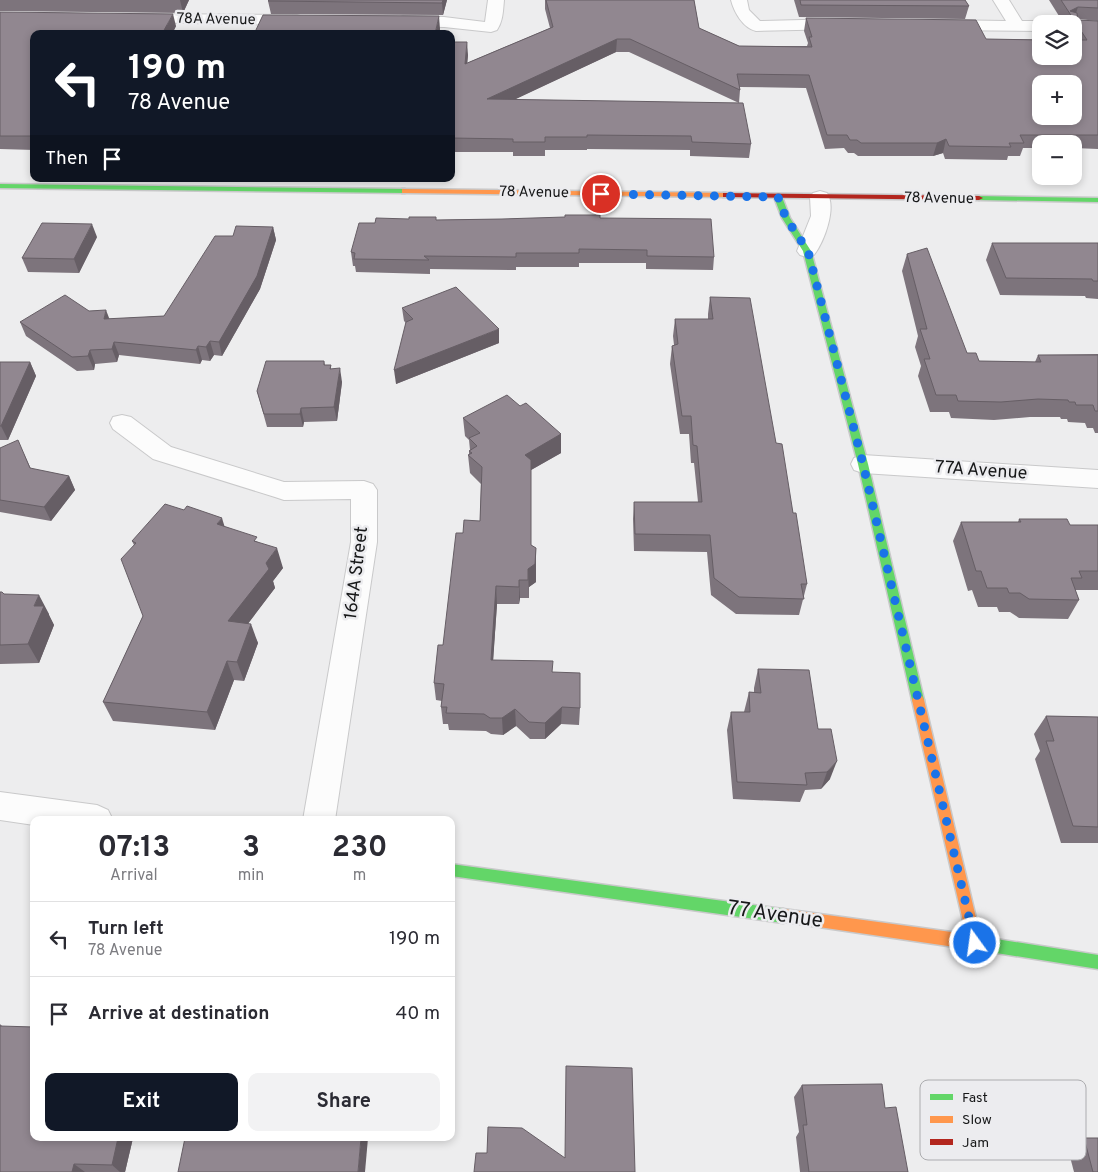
<!DOCTYPE html>
<meta charset="utf-8">
<style>
:root{--surface:#fff;--page:#f2f2f3;--text:#2b2b33;--muted:#7c7c81;--line:#e1e1e2;--accent:#111827}
body{margin:0;font-family:Overpass,sans-serif;background:var(--page);color:var(--text);height:100vh;display:flex;flex-direction:column;font-size:19px;white-space:nowrap}
*{box-sizing:border-box;margin:0}
p{font-size:16px;color:var(--muted)}
.icon{flex:none;width:28px;height:28px;fill:none;stroke:currentColor;stroke-width:2;stroke-linecap:round;stroke-linejoin:round}
.map{position:relative;flex:1;overflow:hidden}
.details{position:absolute;left:30px;top:816px;width:425px;height:325px;display:flex;flex-direction:column;background:var(--surface);border-radius:10px;box-shadow:0 2px 8px #0003}
.details>*{flex:none}
.top-card{position:absolute;left:30px;top:30px;width:425px;height:152px;border-radius:10px;box-shadow:0 2px 8px #0003;background:#111827;color:#fff;overflow:hidden}
.controls{position:absolute;left:1032px;top:15px;display:grid;gap:10px}
.controls a{display:grid;place-items:center;width:50px;height:50px;border-radius:10px;background:var(--surface);box-shadow:0 2px 8px #0003;font-size:25px}
.pin{position:absolute;display:grid;place-items:center;width:42px;height:42px;color:#fff;margin:-21px;border:2px solid #fff;border-radius:50%;box-shadow:0 1px 5px #0007}
.me{position:absolute;width:55px;margin:-28px;rotate:346deg;stroke-linejoin:round;filter:drop-shadow(0 0 4px #0008)}
.turn{display:flex;align-items:center;gap:18px;height:105px;padding:0 15px;font-size:22px}
.turn .icon{width:65px;height:65px;stroke-width:2.5}
.turn b{display:block;font-size:35px;line-height:42px}
.then{display:flex;align-items:center;height:48px;padding:0 15px;background:#0003;gap:10px;font-size:19px}
.eta{display:flex;justify-content:space-evenly;align-items:center;height:85px;text-align:center}
.eta b{font-size:30px;font-weight:700;line-height:35px}
.action{display:flex;gap:10px;margin-top:auto;padding:10px 15px}
.action a{flex:1;height:58px;border-radius:10px;background:var(--accent);color:#fff;font-size:20px;font-weight:700;line-height:58px;text-align:center}
.action a+a{background:var(--page);color:var(--text)}
ul{padding:0;list-style:none}
li{display:flex;align-items:center;gap:15px;height:75px;padding:0 15px;border-top:1px solid var(--line)}
li div{flex:1}
li b{display:block;font-size:19px}
li em{font-style:normal}
.map>svg:first-child{display:block}
.lines{fill:none;stroke-linecap:round;stroke-linejoin:round}
.street-casing{stroke:#c9c9ca;stroke-width:2}
.fast-casing{stroke:#c9c9ca;stroke-width:3}
.slow-casing{stroke:#c9c9ca;stroke-width:3}
.jam-casing{stroke:#c9c9ca;stroke-width:3}
.street{fill:#fcfcfc;fill-rule:evenodd}
.fast{fill:#63d668;fill-rule:evenodd}
.slow{fill:#ff974d;fill-rule:evenodd}
.jam{fill:#b3261e;fill-rule:evenodd}
.wall{fill:#7d747c}
.shaded-wall{fill:#665e65}
.building{fill:#918790;stroke:#665e65;fill-rule:evenodd}
.route{stroke:#1a73e8;stroke-width:9;stroke-dasharray:0 16.2}
.labels{text-anchor:middle;dominant-baseline:central;stroke-width:5;stroke-linejoin:round;paint-order:stroke}
.far-street-label{font-size:15px;fill:#171819;stroke:#ececef}
.street-label{font-size:18px;fill:#171819;stroke:#ececef}
.near-street-label{font-size:21px;fill:#171819;stroke:#ececef}
.key{fill:#ececef;stroke:#acacaf;stroke-width:1}
.key-label{font-size:14px;fill:#171819}
</style>
<div class="map">
<svg width="1098" height="1172" viewBox="0 0 1098 1172">
<rect width="100%" height="100%" fill="#ededee"/>
<g class="lines">
<g class="street-casing">
<g id="street">
<path d="M488,0H504C503,11 503,21 497,30L491,32L444,27L403,26L397,24L395,21L397,18L403,16L444,17L485,22Z"/>
<path d="M731,0H747L749,10L760,21L842,19L848,21L850,24L848,27L842,29L756,31C743,28 734,12 731,0Z"/>
<polygon points="993,0 1009,0 1022,21 1041,21 1047,24 1041,24 1041,31 940,30 934,28 932,25 934,22 940,20 1006,21"/>
<polygon points="138,14 297,15 303,17 305,20 303,23 297,25 132,22 130,19 132,16"/>
<path d="M820,191L827,193C837,208 824,242 814,255L807,257L800,255L797,251L811,216L810,197L813,193Z"/>
<polygon points="122,415 131,417 171,447 284,482 364,481 373,484 377,490 377,542 335,820 303,820 351,542 351,499 284,500 275,497 153,459 113,429 110,423 113,417"/>
<polygon points="863,455 1098,470 1098,488 863,473 854,470 851,464 854,458"/>
<polygon points="0,792 97,805 108,810 113,820 34,820 34,825 0,820"/>
</g>
</g>
<g class="fast-casing">
<g id="fast">
<polygon points="0,184 405,189 409,191 405,193 0,188"/>
<polygon points="775,195 782,197 790,218 811,251 868,464 924,700 922,704 918,705 914,704 912,700 858,464 803,251 782,218 774,197"/>
<polygon points="976,196 1098,198 1098,202 979,200 975,198"/>
<polygon points="451,864 783,909 788,911 790,916 788,921 783,923 451,876"/>
<polygon points="971,935 1098,955 1098,969 971,949 966,947 964,942 966,937"/>
</g>
</g>
<g class="slow-casing">
<g id="slow">
<polygon points="402,189 726,193 730,195 726,197 405,193 402,193"/>
<polygon points="918,695 922,696 924,700 982,943 980,948 975,950 778,921 776,916 778,911 783,909 966,934 912,700 914,696"/>
</g>
</g>
<g class="jam-casing">
<polygon id="jam" points="723,193 979,196 983,198 979,200 726,197 723,197"/>
</g>
<use href="#street" class="street"/>
<use href="#fast" class="fast"/>
<use href="#slow" class="slow"/>
<use href="#jam" class="jam"/>
</g>
<g class="wall">
<polygon points="0,0 189,0 183,13 0,11"/>
<polygon points="269,0 447,0 443,15 271,14 268,1"/>
<polygon points="545,0 694,0 699,28 739,46 807,46 808,43 804,31 806,18 986,39 1074,40 1074,24 1064,24 1049,0 1098,0 1098,21 1078,19 1078,20 1098,21 1098,149 1074,148 1074,144 1041,144 1041,148 1023,148 1020,156 1008,156 1007,160 945,159 943,153 933,156 858,156 854,153 848,153 844,148 825,149 806,88 740,87 740,90 739,103 629,52 616,52 515,99 751,144 749,158 690,156 690,150 587,149 587,150 545,150 545,156 513,156 513,152 451,152 451,42 468,55 467,63 550,28 545,9"/>
<polygon points="794,0 965,0 969,6 965,19 799,17"/>
<polygon points="0,12 176,26 173,32 255,32 440,29 439,34 34,34 34,150 0,149"/>
<polygon points="600,218 714,257 713,270 646,269 646,263 579,263 579,267 516,267 516,270 430,269 430,274 356,272 355,266 353,266 351,252 375,223 436,220"/>
<polygon points="273,227 276,240 260,289 222,356 214,355 210,361 202,360 200,364 119,355 117,362 95,364 94,370 77,371 26,336 20,322 89,311 110,319 164,316 233,236"/>
<polygon points="97,237 79,273 28,272 22,258"/>
<polygon points="992,243 1098,243 1098,299 1086,298 1085,296 1000,295 986,260"/>
<polygon points="907,254 967,353 979,361 1035,362 1038,355 1098,354 1098,433 1095,433 1093,428 1087,428 1085,423 1068,422 1067,419 1061,419 1060,417 1030,417 994,420 951,418 949,412 930,412 918,376 921,366 915,347 918,336 902,271"/>
<polygon points="710,297 776,443 793,513 807,584 799,615 736,614 711,595 707,552 634,551 633,519 634,502 698,502 694,463 691,463 689,434 680,434 670,364 672,346 674,345 673,336 675,319 708,319 708,314"/>
<polygon points="402,308 499,343 396,384 406,323 404,321"/>
<polygon points="324,361 325,365 331,365 331,369 342,382 337,421 304,422 303,427 267,427 257,391"/>
<polygon points="0,362 30,362 36,376 8,440 0,440"/>
<polygon points="520,406 561,434 561,453 531,470 531,545 536,548 536,582 529,587 529,598 520,598 519,604 497,604 493,660 553,672 580,708 579,725 561,724 545,739 530,739 516,726 503,735 491,734 486,731 449,730 448,724 443,724 441,707 442,701 436,700 434,683 443,645 463,533 480,521 481,484 470,473 468,455 469,455 469,451 470,450 469,440 465,436 463,418"/>
<polygon points="0,448 24,454 31,469 69,476 75,490 51,521 0,512"/>
<polygon points="1019,519 1070,525 1098,525 1098,590 1075,590 1079,600 1068,619 1019,618 1010,612 999,612 997,607 978,607 972,590 968,591 953,541 961,522 1018,522"/>
<polygon points="225,527 258,542 283,568 273,581 275,588 248,623 258,643 244,681 234,680 215,730 113,721 103,702 143,616 134,545 132,541"/>
<polygon points="0,592 49,614 49,615 54,625 39,663 0,664"/>
<polygon points="758,669 818,729 830,779 821,789 805,790 800,802 733,799 727,730 731,712 744,712 749,692 754,692 754,688"/>
<polygon points="1046,716 1098,717 1098,843 1061,843 1035,759 1040,751 1034,734"/>
<polygon points="0,1024 2,1026 34,1138 133,1138 125,1172 0,1172"/>
<polygon points="802,1085 885,1108 908,1172 800,1172 796,1137 799,1132 794,1097"/>
<polygon points="1084,1138 1098,1172 1074,1172 1068,1149"/>
</g>
<g class="shaded-wall">
<polygon points="180,0 189,0 183,13"/>
<polygon points="443,0 447,0 443,15 442,3"/>
<polygon points="1078,7 1074,19 1070,11"/>
<polygon points="173,14 176,26 172,34 163,32"/>
<polygon points="439,16 440,29 439,34 435,34"/>
<polygon points="617,39 616,52 488,112 487,99"/>
<polygon points="467,42 468,55 466,77 465,64"/>
<polygon points="946,139 943,153 933,156 937,143"/>
<polygon points="92,224 97,237 79,273 74,259"/>
<polygon points="273,227 276,240 260,289 222,356 219,342"/>
<polygon points="106,310 111,323 104,319"/>
<polygon points="499,329 499,343 396,384 394,370"/>
<polygon points="210,341 214,355 210,361 206,347"/>
<polygon points="114,342 119,355 117,362 112,349"/>
<polygon points="198,346 202,360 200,364 196,350"/>
<polygon points="90,350 95,364 94,370 88,356"/>
<polygon points="30,362 36,376 8,440 1,426"/>
<polygon points="340,368 342,382 337,421 334,407"/>
<polygon points="301,408 304,422 303,427 300,414"/>
<polygon points="561,434 561,453 531,470 525,455"/>
<polygon points="69,476 75,490 51,521 44,507"/>
<polygon points="222,518 228,538 217,524"/>
<polygon points="277,548 283,568 273,581 275,588 235,641 228,621 266,563"/>
<polygon points="536,548 536,582 529,587 529,598 528,569"/>
<polygon points="519,580 520,598 519,604"/>
<polygon points="496,586 497,604 492,677 491,660"/>
<polygon points="39,595 49,614 49,615 54,625 39,663 28,644 34,606"/>
<polygon points="251,624 258,643 244,681 237,662"/>
<polygon points="227,661 234,680 215,730 207,712"/>
<polygon points="562,707 561,724 545,739 545,723"/>
<polygon points="515,709 516,726 503,735 502,718"/>
<polygon points="837,761 830,779 821,789 827,772"/>
<polygon points="118,1138 133,1138 125,1172 120,1172 112,1165"/>
<polygon points="361,1138 368,1138 365,1172 358,1172"/>
<polygon points="74,1164 85,1172 72,1172"/>
</g>
<g class="building">
<polygon points="269,0 443,0 442,3 268,1"/>
<path d="M546,0H694L699,28L739,46L812,47L809,37H812L806,18L976,20L986,39L1041,40V56H1074V40H1087L1061,0H1098V8L1078,7L1070,11L1077,13L1078,20L1098,21V135H1020L1024,143H1009L1011,147L949,146L946,139L937,143H861L857,140H850L847,135H827L809,75L737,74L740,90L630,39H617L487,99L743,103L751,144L692,142L691,136L587,135V137H545V142H513V139L451,138V42H467L465,64L553,27ZM1041,84H1074V116H1041Z"/>
<polygon points="800,0 965,0 969,6 801,5"/>
<polygon points="0,12 173,14 163,32 255,32 263,15 439,16 435,34 34,34 34,136 0,136"/>
<polygon points="565,215 600,215 600,218 711,219 714,257 647,256 647,250 579,249 579,253 516,253 516,257 424,256 429,260 354,259 355,253 351,252 359,223 375,223 376,218 409,219 409,217 436,217 436,220 502,219 565,217"/>
<polygon points="42,223 92,224 74,259 22,258"/>
<polygon points="236,226 273,227 257,276 219,342 210,341 206,347 198,346 196,350 114,342 112,349 90,350 88,356 72,357 20,322 65,295 89,311 106,310 104,319 164,316 215,236 233,236"/>
<polygon points="992,243 1098,243 1098,281 1093,281 1092,279 1006,278"/>
<polygon points="927,248 967,353 976,353 979,361 1041,362 1038,355 1098,355 1098,411 1095,411 1093,405 1076,405 1075,402 1069,402 1068,400 1038,399 1001,402 958,401 956,395 936,395 924,359 930,359 920,329 927,329 907,254"/>
<polygon points="456,287 499,329 394,370 406,322 413,319 402,308"/>
<polygon points="710,297 750,298 776,443 782,444 793,513 796,513 807,584 801,584 804,599 739,597 714,578 710,535 635,534 634,502 702,502 697,446 693,445 691,416 682,416 672,346 678,344 675,319 713,319"/>
<polygon points="266,361 324,361 324,365 331,365 330,369 340,368 334,407 301,408 300,414 264,414 257,391"/>
<polygon points="0,362 30,362 1,426 0,426"/>
<polygon points="507,395 520,406 526,403 561,434 525,455 531,460 531,545 536,548 535,564 528,569 528,580 519,580 519,587 496,586 491,660 553,661 552,672 580,673 580,708 562,707 545,723 529,722 515,709 502,718 490,718 484,714 446,713 447,707 441,707 444,684 434,683 438,645 443,645 456,533 463,533 464,520 480,521 482,467 468,455 472,453 469,451 477,446 469,438 480,433 463,418"/>
<polygon points="18,440 30,468 69,476 44,507 0,500 0,448"/>
<polygon points="165,504 184,510 187,506 222,518 217,524 257,537 254,541 277,548 266,563 269,569 228,621 251,624 237,662 227,661 207,712 103,702 143,616 121,559 136,543 132,541"/>
<polygon points="1019,519 1067,519 1070,525 1098,525 1098,571 1079,571 1082,578 1071,578 1079,600 1029,599 1020,593 1009,593 1007,588 987,588 981,571 976,571 961,522 1021,522"/>
<polygon points="0,592 2,592 4,594 39,595 34,606 44,606 28,644 0,645"/>
<polygon points="758,669 809,670 818,729 831,729 837,761 827,772 805,773 807,785 737,782 731,712 750,712 749,692 761,693"/>
<polygon points="1046,716 1098,717 1098,827 1073,826 1046,741 1054,741"/>
<polygon points="0,1026 34,1027 34,1138 118,1138 112,1165 74,1164 72,1172 0,1172"/>
<polygon points="566,1066 632,1068 635,1172 474,1172 476,1153 487,1153 488,1127 522,1128 565,1158"/>
<polygon points="882,1084 885,1108 896,1107 908,1172 809,1172 803,1125 807,1125 802,1085"/>
<polygon points="185,1138 361,1138 358,1172 178,1172"/>
<polygon points="1084,1138 1098,1138 1098,1172 1093,1172"/>
</g>
<g class="lines">
<polyline class="route" points="601,194 778,197 786,218 808,251 863,464 975,943"/>
</g>
<g class="labels">
<g class="far-street-label">
<text transform="translate(216 20) rotate(1)">78A Avenue</text>
<text transform="translate(534 193) rotate(1)">78 Avenue</text>
<text transform="translate(939 199) rotate(1)">78 Avenue</text>
</g>
<g class="street-label">
<text transform="translate(981 471) rotate(4)">77A Avenue</text>
<text transform="translate(357 573) rotate(-83)">164A Street</text>
</g>
<g class="near-street-label">
<text transform="translate(775 915) rotate(8)">77 Avenue</text>
</g>
</g>
<rect x="920" y="1080" width="166" height="80" rx="8" class="key"/>
<rect x="930" y="1094" width="23" height="6" fill="#63d668"/>
<rect x="930" y="1116" width="23" height="7" fill="#ff974d"/>
<rect x="930" y="1139" width="23" height="6" fill="#b3261e"/>
<g class="key-label">
<text x="962" y="1102">Fast</text>
<text x="962" y="1124">Slow</text>
<text x="962" y="1147">Jam</text>
</g>
</svg>
<div class="controls">
<a><svg class="icon" aria-label="layers" viewBox="0 0 24 24"><path d="M12 4l9 5-9 5-9-5zM3 14l9 5 9-5"/></svg></a>
<a>+</a>
<a>−</a>
</div>
<div class="pin" style="left:601px;top:194px;background:#d93025"><svg class="icon" aria-label="arrive" viewBox="0 0 24 24"><path d="M6 21V4h12l-3 4 3 4H6"/></svg></div>
<svg class="me" style="left:975px;top:943px" viewBox="-20 -20 40 40"><circle r="17" fill="#1a73e8" stroke="#fff" stroke-width="3"/><path d="M0-11L8 9 0 5-8 9z" fill="#fff"/></svg>
<div class="top-card">
<div class="turn"><svg class="icon" aria-label="left" viewBox="0 0 24 24"><path d="M17 20v-9H6M10 6l-5 5 5 5"/></svg><div><b>190 m</b>78 Avenue</div></div>
<div class="then">Then<svg class="icon" aria-label="arrive" viewBox="0 0 24 24"><path d="M6 21V4h12l-3 4 3 4H6"/></svg></div>
</div>
<section class="details">
<div class="eta">
<div><b>07:13</b><p>Arrival</p></div>
<div><b>3</b><p>min</p></div>
<div><b>230</b><p>m</p></div>
</div>
<ul>
<li><svg class="icon" aria-label="left" viewBox="0 0 24 24"><path d="M17 20v-9H6M10 6l-5 5 5 5"/></svg><div><b>Turn left</b><p>78 Avenue</p></div><em>190 m</em></li>
<li><svg class="icon" aria-label="arrive" viewBox="0 0 24 24"><path d="M6 21V4h12l-3 4 3 4H6"/></svg><div><b>Arrive at destination</b></div><em>40 m</em></li>
</ul>
<div class="action"><a>Exit</a><a>Share</a></div>
</section>
</div>
